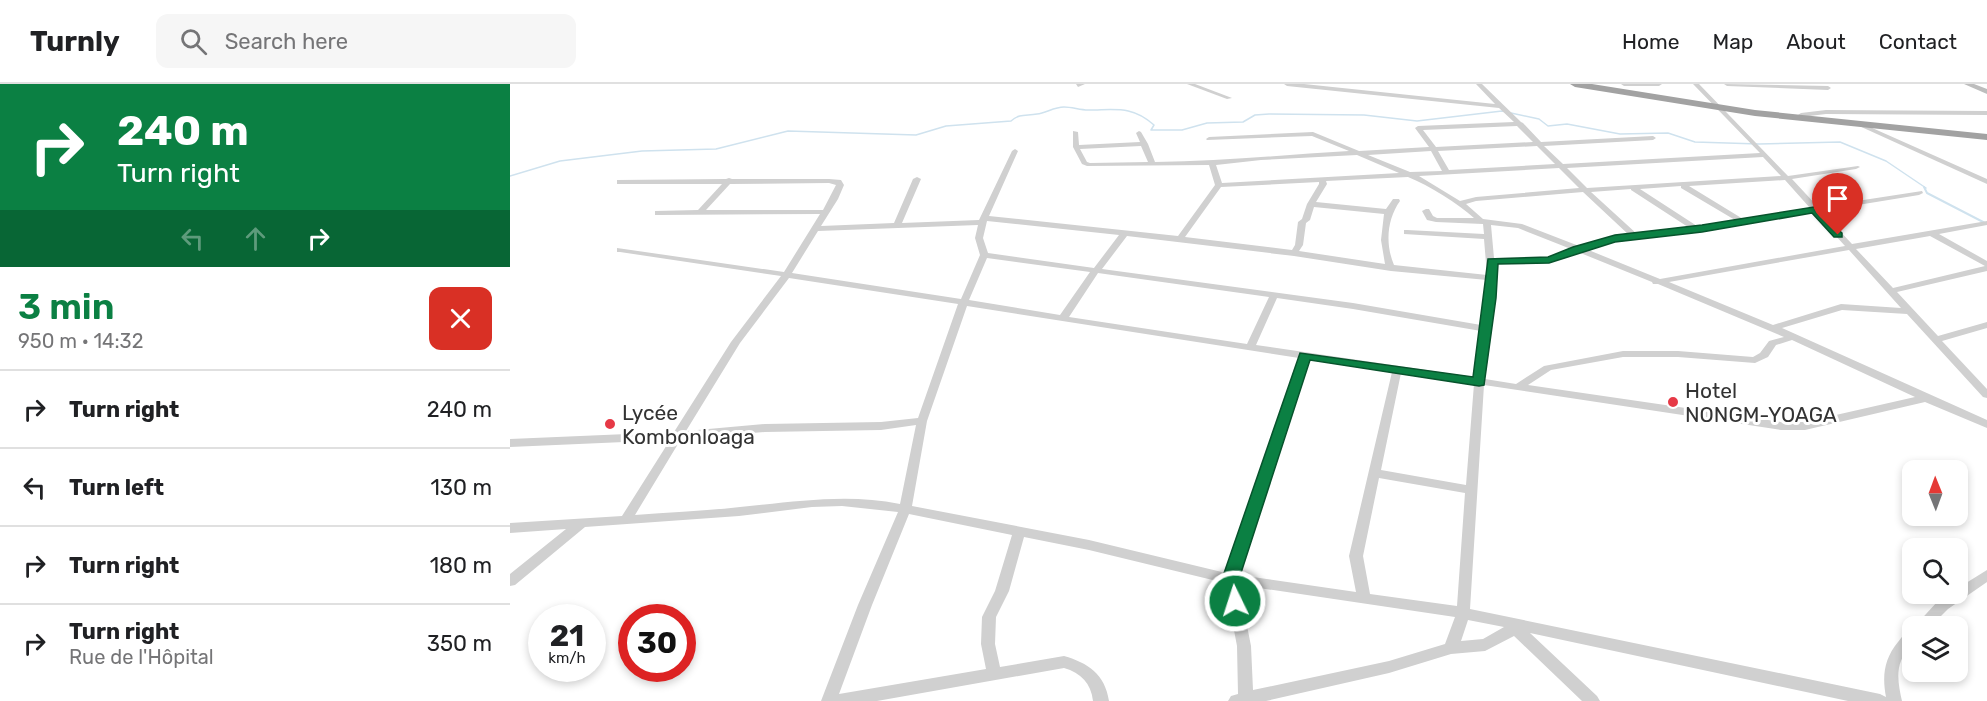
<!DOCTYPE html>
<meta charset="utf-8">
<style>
:root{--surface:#fff;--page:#f6f6f6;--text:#202124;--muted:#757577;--line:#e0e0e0;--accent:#0b8043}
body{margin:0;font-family:Rubik,sans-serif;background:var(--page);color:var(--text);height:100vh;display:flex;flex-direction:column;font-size:22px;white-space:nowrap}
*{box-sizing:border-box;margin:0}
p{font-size:20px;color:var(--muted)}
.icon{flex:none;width:33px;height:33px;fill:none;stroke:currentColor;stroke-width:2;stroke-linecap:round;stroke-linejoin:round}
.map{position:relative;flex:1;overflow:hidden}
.sheet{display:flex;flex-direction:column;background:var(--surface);width:510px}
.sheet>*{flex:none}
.guide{background:#0b8043;color:#fff;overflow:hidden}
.needle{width:39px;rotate:359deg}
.tools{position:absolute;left:1392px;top:376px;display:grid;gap:12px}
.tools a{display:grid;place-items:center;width:66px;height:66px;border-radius:12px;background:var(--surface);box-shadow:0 3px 9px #0003;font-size:30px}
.speed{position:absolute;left:18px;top:520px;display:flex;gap:12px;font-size:30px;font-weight:700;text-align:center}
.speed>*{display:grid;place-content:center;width:78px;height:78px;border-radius:50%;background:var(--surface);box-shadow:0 3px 9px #0003;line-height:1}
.speed small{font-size:15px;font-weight:400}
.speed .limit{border:9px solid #d22;background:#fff;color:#111}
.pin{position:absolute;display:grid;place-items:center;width:51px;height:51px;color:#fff;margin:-62px -26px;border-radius:50% 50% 50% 0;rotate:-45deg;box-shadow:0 0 6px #0007}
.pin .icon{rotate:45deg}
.me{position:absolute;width:66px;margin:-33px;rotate:356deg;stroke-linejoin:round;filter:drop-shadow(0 0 4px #0008)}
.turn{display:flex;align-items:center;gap:21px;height:126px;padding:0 18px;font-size:27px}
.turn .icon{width:78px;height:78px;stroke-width:2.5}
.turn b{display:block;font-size:42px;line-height:51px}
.lanes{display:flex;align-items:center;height:57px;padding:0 18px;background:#0003;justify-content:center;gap:30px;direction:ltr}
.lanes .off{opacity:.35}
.round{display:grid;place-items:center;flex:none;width:63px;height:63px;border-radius:12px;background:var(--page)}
.headline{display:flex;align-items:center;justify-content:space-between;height:102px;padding:0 18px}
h1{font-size:36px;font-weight:600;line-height:45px;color:var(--accent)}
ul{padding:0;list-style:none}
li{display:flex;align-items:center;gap:18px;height:78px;padding:0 18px;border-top:2px solid var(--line)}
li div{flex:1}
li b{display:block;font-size:22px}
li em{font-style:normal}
header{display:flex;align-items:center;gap:36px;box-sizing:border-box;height:84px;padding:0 30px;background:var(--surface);border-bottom:2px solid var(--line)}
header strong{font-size:28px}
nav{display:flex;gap:33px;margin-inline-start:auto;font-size:21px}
.search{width:420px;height:54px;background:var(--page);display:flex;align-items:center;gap:15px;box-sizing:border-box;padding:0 21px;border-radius:12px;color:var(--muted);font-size:22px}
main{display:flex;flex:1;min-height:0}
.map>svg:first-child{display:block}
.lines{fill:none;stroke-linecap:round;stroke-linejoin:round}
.stream-far1{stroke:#cfe2ee;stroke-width:1.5}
.stream{stroke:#cfe2ee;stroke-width:2}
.minor{fill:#d0d0d0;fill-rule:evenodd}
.secondary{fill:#bdbdbd;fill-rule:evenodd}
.trunk{fill:#a2a2a2;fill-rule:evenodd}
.route{fill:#0b8043;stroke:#07532c;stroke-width:1.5}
.poi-dot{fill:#e63946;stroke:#fff;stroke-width:2}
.labels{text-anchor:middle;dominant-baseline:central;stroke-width:6;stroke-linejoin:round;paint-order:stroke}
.poi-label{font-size:21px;fill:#333;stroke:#fff;text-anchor:start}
</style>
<header>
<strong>Turnly</strong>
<div class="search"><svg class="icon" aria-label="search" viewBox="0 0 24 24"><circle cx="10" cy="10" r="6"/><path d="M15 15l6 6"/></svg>Search here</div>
<nav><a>Home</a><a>Map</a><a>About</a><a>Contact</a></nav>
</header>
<main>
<section class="sheet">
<div class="guide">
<div class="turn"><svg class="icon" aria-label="right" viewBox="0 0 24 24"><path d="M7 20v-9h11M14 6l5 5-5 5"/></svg><div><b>240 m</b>Turn right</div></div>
<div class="lanes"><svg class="icon off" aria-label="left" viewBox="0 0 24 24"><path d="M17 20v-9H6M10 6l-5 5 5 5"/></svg><svg class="icon off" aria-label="ahead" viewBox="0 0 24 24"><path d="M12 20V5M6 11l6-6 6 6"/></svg><svg class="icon" aria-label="right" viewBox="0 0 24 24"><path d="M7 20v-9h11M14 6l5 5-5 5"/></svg></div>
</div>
<div class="headline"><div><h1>3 min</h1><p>950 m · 14:32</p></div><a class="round" style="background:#d93025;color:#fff"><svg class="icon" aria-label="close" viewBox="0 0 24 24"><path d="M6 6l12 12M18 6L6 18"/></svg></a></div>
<ul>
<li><svg class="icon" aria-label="right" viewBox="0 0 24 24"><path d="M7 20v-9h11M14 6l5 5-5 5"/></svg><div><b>Turn right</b></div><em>240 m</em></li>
<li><svg class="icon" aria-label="left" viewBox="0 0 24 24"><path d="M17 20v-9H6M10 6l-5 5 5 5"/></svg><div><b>Turn left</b></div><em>130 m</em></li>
<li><svg class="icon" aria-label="right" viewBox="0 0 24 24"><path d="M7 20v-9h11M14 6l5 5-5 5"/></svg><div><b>Turn right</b></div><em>180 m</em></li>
<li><svg class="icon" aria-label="right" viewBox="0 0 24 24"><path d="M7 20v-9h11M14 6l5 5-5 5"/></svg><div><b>Turn right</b><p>Rue de l'Hôpital</p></div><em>350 m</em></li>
</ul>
</section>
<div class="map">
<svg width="1477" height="617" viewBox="0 0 1477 617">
<rect width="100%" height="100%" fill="#fff"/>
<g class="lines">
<path class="stream-far1" d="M0,92L50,77L132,67L206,65L278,47L406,51L436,42L501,37C510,29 516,32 527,30C536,29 544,23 554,23C562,23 570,26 578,26C605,26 622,21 644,41L641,46H672L697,39L733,38L745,31L759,30L854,31L907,37L992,27L1029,35L1038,42L1057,40L1110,50L1158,49L1185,58L1249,60L1330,58L1376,77L1416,104"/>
<polyline class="stream" points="1414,103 1417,109 1477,140"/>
<g class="minor">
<polygon points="566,0 575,0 568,3"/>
<polygon points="677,0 685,0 722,14 717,15"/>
<path d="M774,0H794L985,20L966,0H972L1011,38L1013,39L1031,58L1143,52L1146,54L1143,56L1034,62L1053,80L1250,69L1183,0H1189L1278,92L1348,82L1350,83L1346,85L1282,95L1308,123L1412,107L1413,109L1409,111L1311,127L1342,160L1477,137V141L1429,150L1477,177V187L1387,208L1428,252L1477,238V244L1432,257L1477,305V314L1473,313L1397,230L1332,226L1272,244L1477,336V344L1415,318L1295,346H1271L974,301L960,525L1370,610L1376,613C1372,592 1374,575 1388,558C1392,553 1395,548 1402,546C1404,567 1398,561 1391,577C1386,589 1389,604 1392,617H1338L1020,549L1087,612L1090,617H1072L1004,552L975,567L941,570L879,589L756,617H718L721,612L728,610L727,562L715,499L579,466L514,453L499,507L486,533L485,560L490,583L554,572C578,579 595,590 599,617H583C581,599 571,589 554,584L367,617H311L348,521L388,428L332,422L302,423L229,432L75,443L5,501L0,502V490L56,445L0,449V439L112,432L160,356L0,363V355L164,348L221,258L271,192L110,168H107V164L274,188L310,130L148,131H145V127L188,126L212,100H107V96L216,95L219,94L222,95H319L331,96L334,101L328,115L311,142L384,139L403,95L407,93L411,95L392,139L469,136L502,67L505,65L508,67L479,132L668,152L705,101L699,81L577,82L572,80L563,63V47L568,48L569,61L630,58L626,49L629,47L631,48L638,60L645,78C709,77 774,71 839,67L802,52L697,56L696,55L699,53L803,48L849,67L919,63L905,44L908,42L1004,38L989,24L777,2ZM1007,42L1023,58L926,63L913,46ZM631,62L638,78L580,79L577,78L570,65ZM1027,62L1045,80L939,86L928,67ZM921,67L932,87L900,88L858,71ZM847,71L889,89L712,99L706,81L751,76ZM1253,73L1271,92L1077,104L1057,84ZM1049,84L1069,104L966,113L950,117L909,92ZM898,93C920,102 947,119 964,134H927L923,132L919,125H916L912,127L917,136L926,138L973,140L974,150L897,146H894V150L974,155L977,191L884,181C875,160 877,135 890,117L889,115H883L876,125L806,118L817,100L816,97ZM1275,96L1300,124L1233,135L1179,102ZM809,98V100L797,120L792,135L788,138L785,161L782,166L675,153L711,103ZM319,99L326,101L313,126H196L220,100ZM1171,102V104L1225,136L1187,142L1130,105ZM1121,105V106L1178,143L1127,150L1081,108ZM1073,108L1119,151L1105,153L1069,162L1012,140L973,135L956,120L966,117ZM804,123L874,130L871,156L875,180L789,167L793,161L796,139L800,136ZM1304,128L1335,162L1150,195L1076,165L1105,157L1186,147ZM477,137L609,151L584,184L478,169L473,154ZM468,141L465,154L470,171L451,215L282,189L308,147ZM981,141L1008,144L1061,165L1038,173L984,174ZM617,152L784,172L881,187L977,196L971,241L843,219L592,185ZM1420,152L1475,182L1383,204L1346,165ZM1339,166L1391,224L1331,220L1263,241L1159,198ZM1068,168L1142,198L1143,200H1148L1274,253L1259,257L1250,269L1243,273L1168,267H1113L1034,282L1006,300L975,295L982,245L981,243L986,194L985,179H1039ZM477,174L580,188L550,231L459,216ZM588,189L759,213L737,260L559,233ZM279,194L448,220L408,334L371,338L255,340L176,347L230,259ZM767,214L843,225L971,247L964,293L746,261ZM457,222L789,274L716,489L579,456L402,422L417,337ZM1282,256L1405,313L1295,338H1271L1018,301L1041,286L1113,273H1168L1245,279L1258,273L1266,261ZM799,275L882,288L839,472L846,508L729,491ZM891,289L964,300L956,401L871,386ZM406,341L390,420C336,409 284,418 230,423C196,427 160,428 125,431L171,355L255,348L371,346ZM869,394L955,409L947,522L860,510L853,472ZM399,430L502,451L485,507L472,533L471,560L476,585L329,610L362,521ZM729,501L945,533L935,560L879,577L743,606L741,562ZM958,536L994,543L973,555L951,557Z"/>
<polygon points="1111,0 1152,0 1149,2 1114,2"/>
<polygon points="1214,0 1318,2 1321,4 1318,6 1217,2"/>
<polygon points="1316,26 1477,27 1477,31 1316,30 1291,33 1288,31 1291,29"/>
<polygon points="1347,39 1351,39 1477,95 1477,100 1347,41"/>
<polygon points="1477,486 1477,498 1438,525 1420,543 1404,543 1428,517 1439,510 1448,510 1448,504"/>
</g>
<polygon class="secondary" points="1454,0 1464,0 1477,5 1477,10"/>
<polygon class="trunk" points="1060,0 1082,0 1245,26 1477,50 1477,56 1245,32 1065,3"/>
</g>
<polygon class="route" points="1304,123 1332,149 1332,153 1324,153 1302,129 1192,148 1105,158 1039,179 988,180 986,214 974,301 969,302 800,276 729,495 734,517 731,522 725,525 719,522 712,495 790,269 963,293 978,175 1038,173 1063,163 1105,151 1192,141"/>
<g class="poi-dot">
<circle cx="1163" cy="318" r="6"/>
<circle cx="100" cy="340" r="6"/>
</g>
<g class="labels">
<g class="poi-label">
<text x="1175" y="306">Hotel<tspan x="1175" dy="24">NONGM-YOAGA</tspan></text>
<text x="112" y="328">Lycée<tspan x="112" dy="24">Kombonloaga</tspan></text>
</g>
</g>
</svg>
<div class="tools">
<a><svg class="needle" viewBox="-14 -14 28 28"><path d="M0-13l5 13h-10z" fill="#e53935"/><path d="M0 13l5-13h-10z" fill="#757577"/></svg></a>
<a><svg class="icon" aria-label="search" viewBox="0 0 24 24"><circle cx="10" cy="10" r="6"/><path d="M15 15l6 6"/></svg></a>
<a><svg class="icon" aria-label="layers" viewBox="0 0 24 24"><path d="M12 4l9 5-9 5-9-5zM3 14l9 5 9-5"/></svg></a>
</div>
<div class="speed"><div>21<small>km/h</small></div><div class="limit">30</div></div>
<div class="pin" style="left:1328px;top:151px;background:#d93025"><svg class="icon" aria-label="arrive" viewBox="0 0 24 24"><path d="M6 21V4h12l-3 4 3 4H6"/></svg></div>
<svg class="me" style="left:725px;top:517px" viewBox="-20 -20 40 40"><circle r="17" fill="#0b8043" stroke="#fff" stroke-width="3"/><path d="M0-11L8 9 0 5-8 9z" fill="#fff"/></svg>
</div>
</main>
